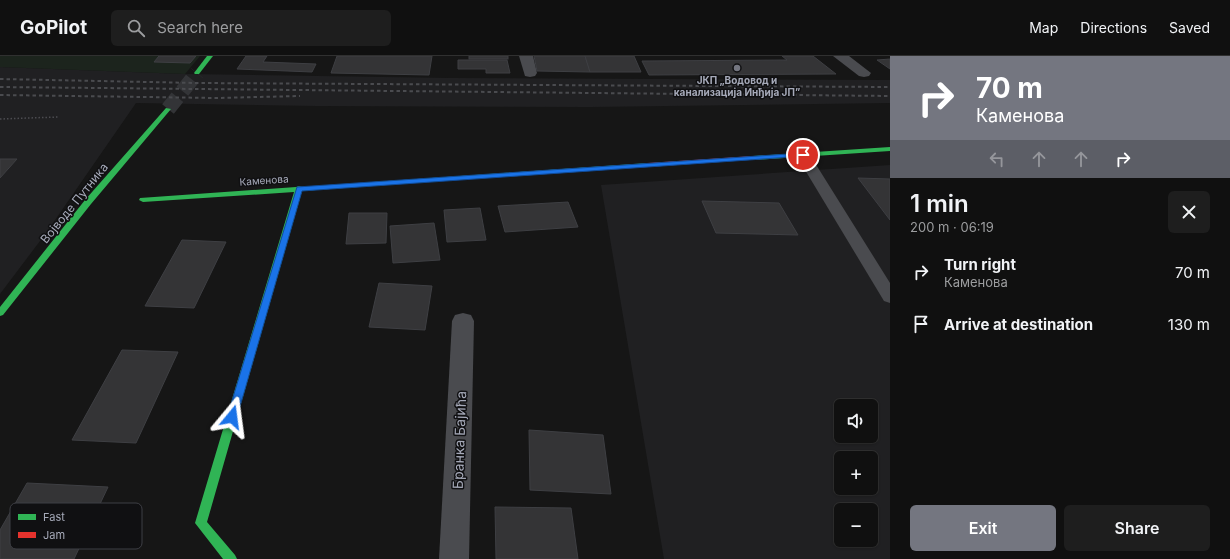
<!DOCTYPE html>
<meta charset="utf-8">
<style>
:root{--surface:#101010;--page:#1e1e1e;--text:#f1f3f6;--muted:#9c9d9f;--line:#303030;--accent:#747680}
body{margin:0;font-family:Inter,sans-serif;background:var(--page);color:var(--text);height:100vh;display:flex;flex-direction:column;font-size:15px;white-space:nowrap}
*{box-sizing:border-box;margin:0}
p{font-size:13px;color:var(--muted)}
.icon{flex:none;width:22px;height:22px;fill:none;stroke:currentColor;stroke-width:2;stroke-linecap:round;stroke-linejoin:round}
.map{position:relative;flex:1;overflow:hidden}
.drawer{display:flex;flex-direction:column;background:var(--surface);width:340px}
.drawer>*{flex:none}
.top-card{background:#747680;color:#fff;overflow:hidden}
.tools{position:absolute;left:834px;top:343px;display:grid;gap:8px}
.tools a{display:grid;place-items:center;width:44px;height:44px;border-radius:6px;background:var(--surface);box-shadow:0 1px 3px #0004,0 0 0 1px var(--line);font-size:20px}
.pin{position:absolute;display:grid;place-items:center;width:34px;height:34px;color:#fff;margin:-17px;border:2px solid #fff;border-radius:50%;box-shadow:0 1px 4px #0007}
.me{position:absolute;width:44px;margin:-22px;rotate:16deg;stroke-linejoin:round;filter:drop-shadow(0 0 3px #0008)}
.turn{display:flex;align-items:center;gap:14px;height:84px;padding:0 20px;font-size:18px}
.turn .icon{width:52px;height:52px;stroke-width:2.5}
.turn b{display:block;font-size:28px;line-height:34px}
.lanes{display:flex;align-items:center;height:38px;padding:0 20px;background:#0003;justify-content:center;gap:20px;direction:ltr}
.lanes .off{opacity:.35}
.round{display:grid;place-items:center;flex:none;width:42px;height:42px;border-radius:6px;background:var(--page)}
.headline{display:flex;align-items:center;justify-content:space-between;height:68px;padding:0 20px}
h1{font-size:24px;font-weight:600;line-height:30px}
.primary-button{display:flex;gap:8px;margin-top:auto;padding:8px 20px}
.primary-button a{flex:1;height:46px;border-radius:6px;background:var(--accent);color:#fff;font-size:16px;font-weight:600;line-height:46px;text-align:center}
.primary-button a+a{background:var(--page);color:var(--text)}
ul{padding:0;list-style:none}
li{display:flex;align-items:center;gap:12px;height:52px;padding:0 20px}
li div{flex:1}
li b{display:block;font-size:15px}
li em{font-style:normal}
header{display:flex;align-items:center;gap:24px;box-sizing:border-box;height:56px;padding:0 20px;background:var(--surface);border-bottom:1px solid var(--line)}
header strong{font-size:19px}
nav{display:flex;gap:22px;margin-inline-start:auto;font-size:14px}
.search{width:280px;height:36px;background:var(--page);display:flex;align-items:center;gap:10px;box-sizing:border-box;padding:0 14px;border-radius:6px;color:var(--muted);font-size:15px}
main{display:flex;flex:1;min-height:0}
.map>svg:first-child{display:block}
.built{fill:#202022;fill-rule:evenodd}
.green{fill:#1c241d}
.building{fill:#343436;stroke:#3e3f43}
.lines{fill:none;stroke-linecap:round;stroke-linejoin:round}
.secondary-tunnel{stroke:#333437;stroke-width:15;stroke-dasharray:15 8;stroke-linecap:butt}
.path{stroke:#4c4c51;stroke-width:1.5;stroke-dasharray:1.5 2;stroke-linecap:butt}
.lane{fill:#4a4b4f;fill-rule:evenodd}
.street{fill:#4a4b4f;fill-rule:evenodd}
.fast{fill:#30b455;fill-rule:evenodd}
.jam{fill:#e5322d;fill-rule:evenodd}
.rail{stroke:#4a4b4f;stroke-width:2;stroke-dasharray:3.5 3;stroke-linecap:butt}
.route{fill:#1a73e8;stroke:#114b97}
.poi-dot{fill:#747680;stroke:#101012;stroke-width:1.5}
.labels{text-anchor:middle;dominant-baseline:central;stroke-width:3;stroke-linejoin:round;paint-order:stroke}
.far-poi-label{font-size:10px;font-weight:bold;fill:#a6aab9;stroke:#101012}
.far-street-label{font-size:10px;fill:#a6aab9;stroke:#101012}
.street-label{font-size:12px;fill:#a6aab9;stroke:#101012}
.near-street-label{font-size:14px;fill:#a6aab9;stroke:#101012}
.key{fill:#101012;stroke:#3d3e44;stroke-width:1}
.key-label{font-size:11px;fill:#a6aab9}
</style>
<header>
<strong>GoPilot</strong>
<div class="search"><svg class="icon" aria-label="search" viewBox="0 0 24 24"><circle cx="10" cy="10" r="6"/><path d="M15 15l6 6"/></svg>Search here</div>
<nav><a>Map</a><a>Directions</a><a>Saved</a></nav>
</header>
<main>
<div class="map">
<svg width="890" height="503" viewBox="0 0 890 503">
<rect width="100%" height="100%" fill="#161616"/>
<g class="built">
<polygon points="0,11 185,18 449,22 890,24 890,47 590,51 317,50 136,47 46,177 0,238"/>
<path d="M890,109V503H664L601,129ZM841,350H871V380H841ZM841,402H871V432H841ZM841,454H871V484H841Z"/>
</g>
<polygon class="green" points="0,0 200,0 185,18 0,11"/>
<g class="building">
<polygon points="159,0 196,0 190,7 154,6"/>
<polygon points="246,0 267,0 263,6 316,8 312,16 237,13"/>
<polygon points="337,0 432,0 429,19 331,17"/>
<rect x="469" y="0" width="39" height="3"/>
<polygon points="534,0 585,0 590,16 537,15"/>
<polygon points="585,0 634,0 641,16 590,16"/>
<polygon points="782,0 813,0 836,18 649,19 642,5 787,4"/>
<polygon points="890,3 890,13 877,4"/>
<polygon points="458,4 507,4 510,17 486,17 486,13 458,13"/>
<polygon points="0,103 17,103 0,122"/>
<polygon points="858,122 890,123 890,164"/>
<polygon points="702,145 779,147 798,179 716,177"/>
<polygon points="568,146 578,171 505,176 498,150"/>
<polygon points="480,152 486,184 447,186 444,154"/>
<polygon points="349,157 387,157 386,187 346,188"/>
<polygon points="434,167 440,204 393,207 390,170"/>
<polygon points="182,184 226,186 194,252 145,250"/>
<polygon points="379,227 432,230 425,274 369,271"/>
<polygon points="122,294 178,296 136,387 72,384"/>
<polygon points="529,374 603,379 611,438 530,434"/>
<polygon points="27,427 108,431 74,503 0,503 0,474"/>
<polygon points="495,451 571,452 578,503 496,503"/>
</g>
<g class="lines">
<polyline class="secondary-tunnel" points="168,53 197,17"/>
<polyline class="path" points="0,63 58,61"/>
<polygon class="lane" points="803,95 808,96 810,99 890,227 890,247 884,245 796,99 798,96"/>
<g class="street">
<polygon points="519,0 533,0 537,17 535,20 530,21 525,20"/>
<polygon points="833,0 849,0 871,17 869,20 864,21 859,20"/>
<polygon points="463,257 471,259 474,265 469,503 439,503 452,265 455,259"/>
</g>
<g class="fast">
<polygon points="207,0 213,0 199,18 195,18 194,17"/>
<polygon points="166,52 171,53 91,148 3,259 0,260 0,251 85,144"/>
<polygon points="890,91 890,95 753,104 750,102 753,100"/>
<polygon points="648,107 650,108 650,110 302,135 207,466 235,499 237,503 223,503 195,467 294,136 143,146 139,144 140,142 296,131 299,130 302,131"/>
</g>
<polygon class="jam" points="753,100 755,101 755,103 648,111 645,109 648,107"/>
<g class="rail">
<polyline points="0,23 197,27 890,31"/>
<polyline points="0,31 890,40"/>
<polyline points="0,39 216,42 300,40"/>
</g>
</g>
<polygon class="route" points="803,97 807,99 806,100 302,135 237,361 236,364 232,365 228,364 227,361 297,131"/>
<circle class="poi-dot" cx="737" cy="12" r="4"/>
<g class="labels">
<g class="far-poi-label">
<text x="737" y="24">ЈКП „Водовод и<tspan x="737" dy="12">канализација Инђија ЈП”</tspan></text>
</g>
<g class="far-street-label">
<text transform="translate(264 124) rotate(-4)">Каменова</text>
</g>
<g class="street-label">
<text transform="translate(74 147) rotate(-51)">Војводе Путника</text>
</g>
<g class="near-street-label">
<text transform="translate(459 384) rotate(-88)">Бранка Бајића</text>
</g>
</g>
<rect x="10" y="447" width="132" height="46" rx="6" class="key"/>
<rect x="18" y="458" width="18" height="6" fill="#30b455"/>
<rect x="18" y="476" width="18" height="6" fill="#e5322d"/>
<g class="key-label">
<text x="43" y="465">Fast</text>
<text x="43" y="483">Jam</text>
</g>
</svg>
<div class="tools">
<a><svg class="icon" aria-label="sound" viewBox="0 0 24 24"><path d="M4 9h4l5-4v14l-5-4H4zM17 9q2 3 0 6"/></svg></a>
<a>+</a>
<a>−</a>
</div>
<div class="pin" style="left:803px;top:99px;background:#d93025"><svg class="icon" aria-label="arrive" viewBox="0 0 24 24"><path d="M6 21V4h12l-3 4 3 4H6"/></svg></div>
<svg class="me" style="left:232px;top:361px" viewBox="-20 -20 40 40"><path d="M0-17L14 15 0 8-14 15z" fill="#1a73e8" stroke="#fff" stroke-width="4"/></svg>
</div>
<section class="drawer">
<div class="top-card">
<div class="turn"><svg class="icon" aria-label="right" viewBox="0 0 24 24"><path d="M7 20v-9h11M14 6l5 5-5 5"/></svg><div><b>70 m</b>Каменова</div></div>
<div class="lanes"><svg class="icon off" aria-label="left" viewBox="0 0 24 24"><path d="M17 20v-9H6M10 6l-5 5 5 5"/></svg><svg class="icon off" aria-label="ahead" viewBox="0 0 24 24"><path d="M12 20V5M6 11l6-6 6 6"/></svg><svg class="icon off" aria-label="ahead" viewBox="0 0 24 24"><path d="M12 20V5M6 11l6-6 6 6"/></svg><svg class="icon" aria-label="right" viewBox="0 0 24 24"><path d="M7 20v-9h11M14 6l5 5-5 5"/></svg></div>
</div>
<div class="headline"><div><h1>1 min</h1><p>200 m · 06:19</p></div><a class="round"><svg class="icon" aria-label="close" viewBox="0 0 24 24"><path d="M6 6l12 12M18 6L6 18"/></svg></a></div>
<ul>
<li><svg class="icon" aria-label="right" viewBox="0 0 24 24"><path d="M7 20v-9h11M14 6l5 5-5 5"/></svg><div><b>Turn right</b><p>Каменова</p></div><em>70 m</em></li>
<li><svg class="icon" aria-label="arrive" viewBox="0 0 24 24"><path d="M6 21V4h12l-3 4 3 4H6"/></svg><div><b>Arrive at destination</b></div><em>130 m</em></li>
</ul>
<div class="primary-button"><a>Exit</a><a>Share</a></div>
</section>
</main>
